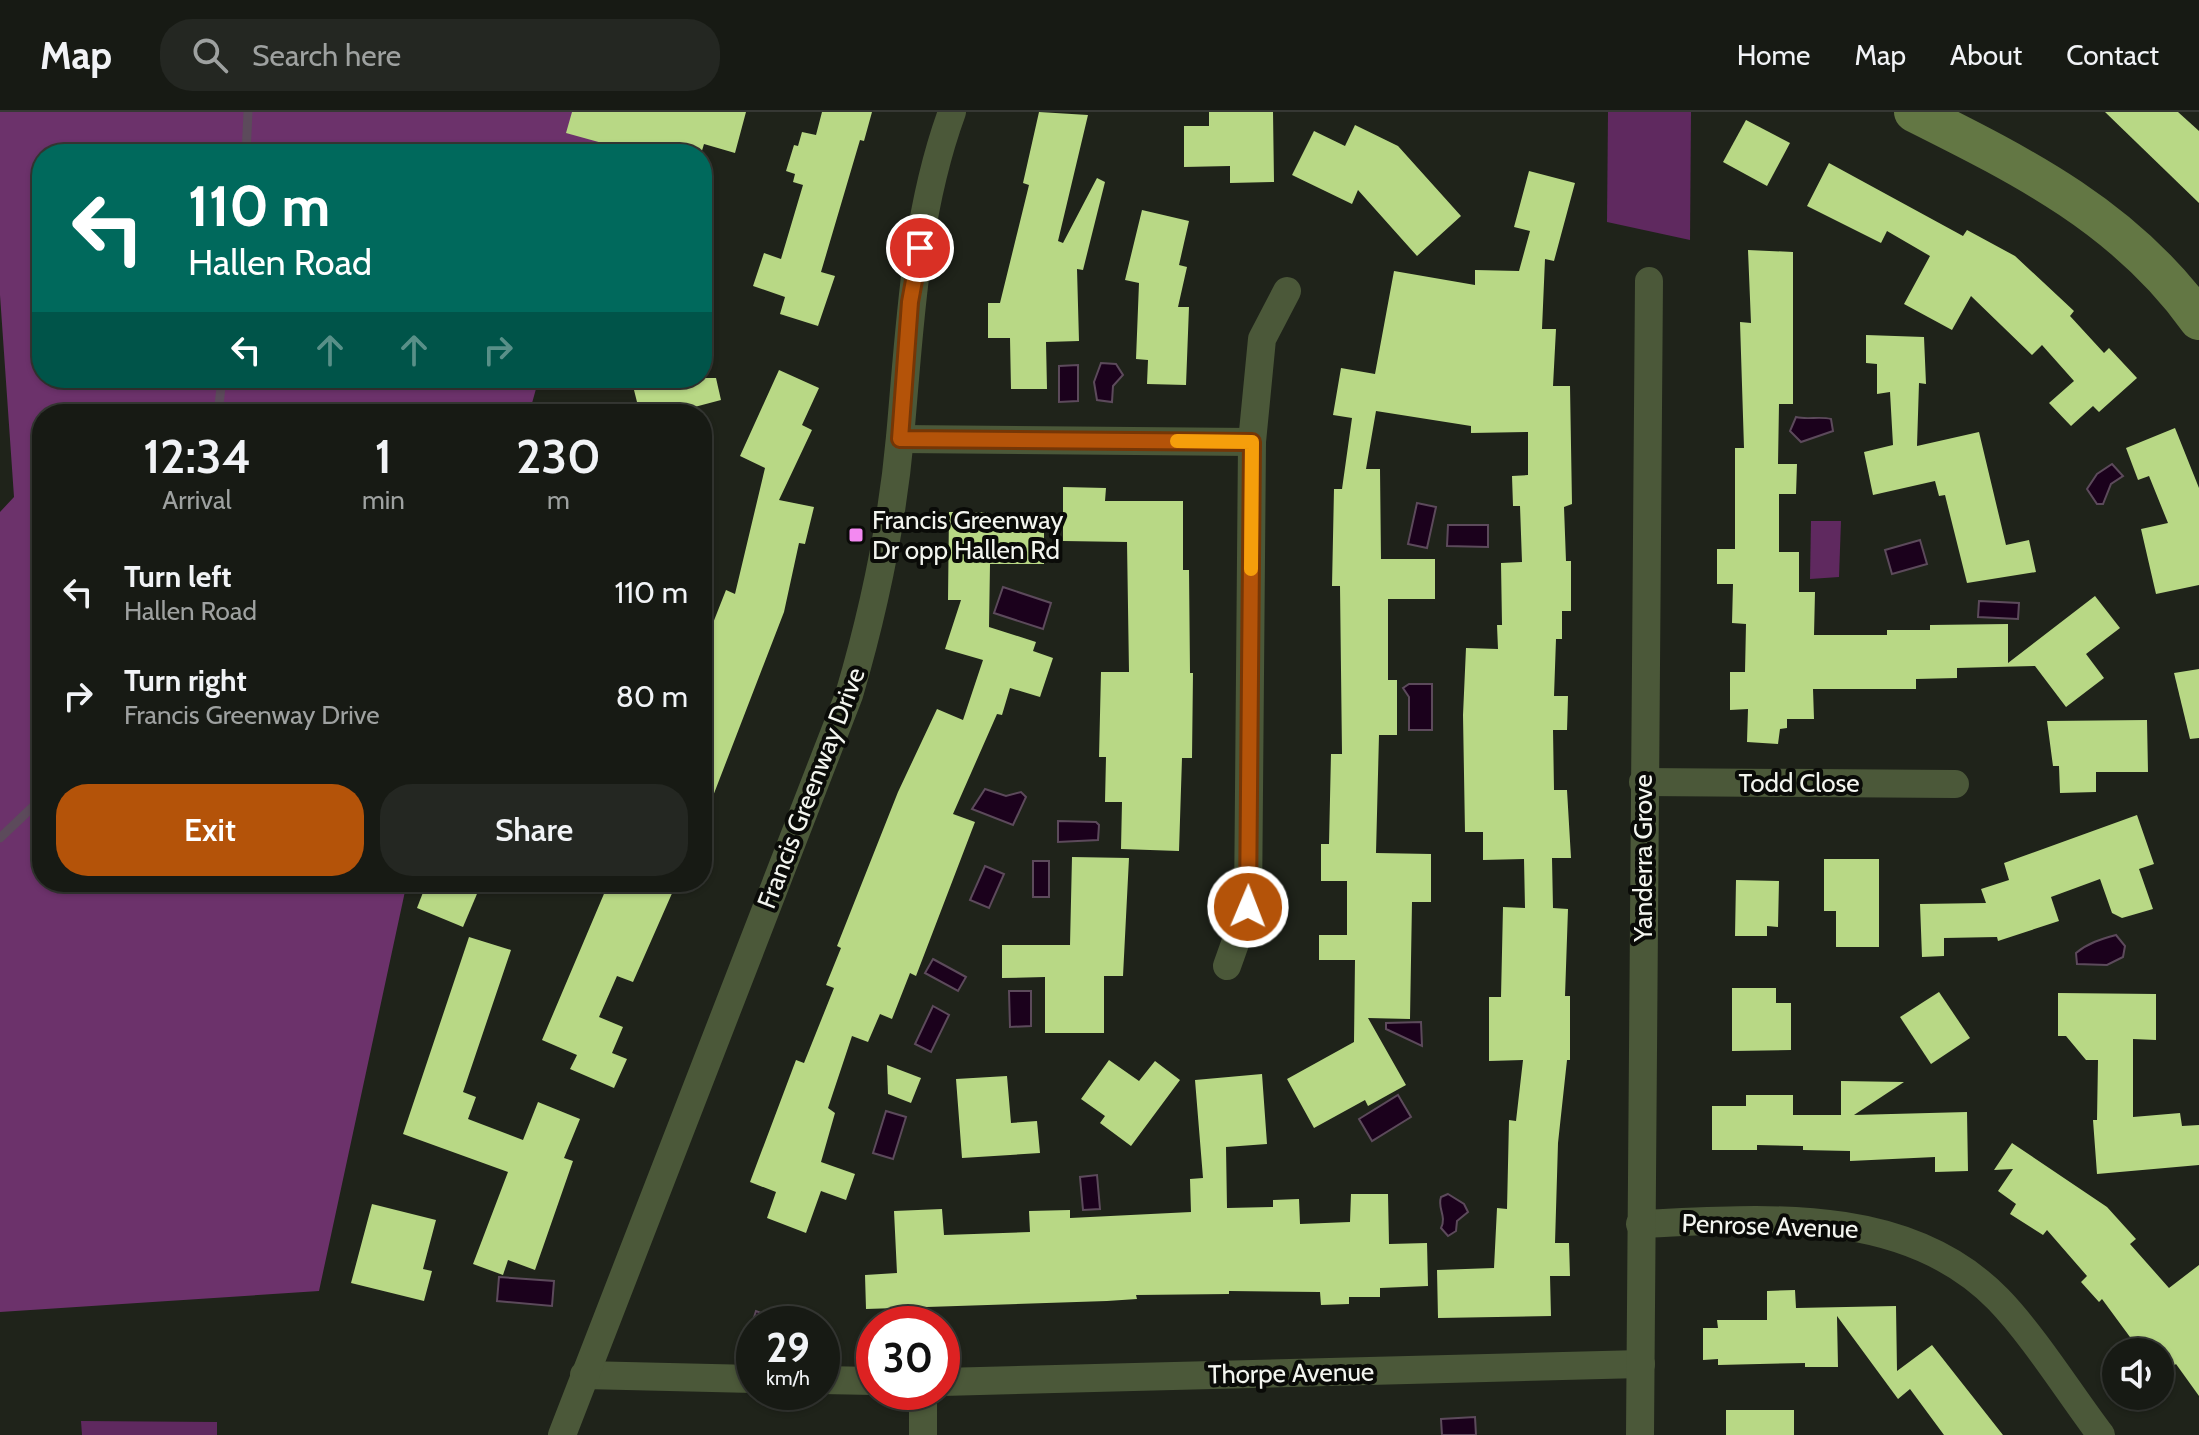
<!DOCTYPE html>
<style>
:root{--surface:#171a14;--page:#242722;--text:#f1f3f6;--muted:#9ea1a0;--line:#363834;--accent:#b45309}
body{margin:0;font-family:Cabin,sans-serif;background:var(--page);color:var(--text);height:100vh;display:flex;flex-direction:column;font-size:30px;white-space:nowrap}
*{box-sizing:border-box;margin:0}
p{font-size:26px;color:var(--muted)}
.icon{flex:none;width:44px;height:44px;fill:none;stroke:currentColor;stroke-width:2;stroke-linecap:round;stroke-linejoin:round}
.map{position:relative;flex:1;overflow:hidden}
.sheet{position:absolute;left:32px;top:292px;width:680px;height:488px;display:flex;flex-direction:column;background:var(--surface);border-radius:32px;box-shadow:0 2px 6px #0004,0 0 0 2px var(--line)}
.sheet>*{flex:none}
.guide{position:absolute;left:32px;top:32px;width:680px;height:244px;border-radius:32px;box-shadow:0 2px 6px #0004,0 0 0 2px var(--line);background:#00695c;color:#fff;overflow:hidden}
.tools{position:absolute;left:2102px;top:1226px;display:grid;gap:16px}
.tools a{display:grid;place-items:center;width:72px;height:72px;border-radius:50%;background:var(--surface);box-shadow:0 2px 6px #0004,0 0 0 2px var(--line);font-size:40px}
.speed{position:absolute;left:736px;top:1194px;display:flex;gap:16px;font-size:40px;font-weight:700;text-align:center}
.speed>*{display:grid;place-content:center;width:104px;height:104px;border-radius:50%;background:var(--surface);box-shadow:0 2px 6px #0004,0 0 0 2px var(--line);line-height:1}
.speed small{font-size:20px;font-weight:400}
.speed .limit{border:12px solid #d22;background:#fff;color:#111}
.pin{position:absolute;display:grid;place-items:center;width:68px;height:68px;color:#fff;margin:-34px;border:4px solid #fff;border-radius:50%;box-shadow:0 2px 8px #0007}
.me{position:absolute;width:88px;margin:-44px;rotate:1deg;stroke-linejoin:round;filter:drop-shadow(0 0 6px #0008)}
.turn{display:flex;align-items:center;gap:28px;height:168px;padding:0 24px;font-size:36px}
.turn .icon{width:104px;height:104px;stroke-width:2.5}
.turn b{display:block;font-size:56px;line-height:68px}
.lanes{display:flex;align-items:center;height:76px;padding:0 24px;background:#0003;justify-content:center;gap:40px;direction:ltr}
.lanes .off{opacity:.35}
.eta{display:flex;justify-content:space-evenly;align-items:center;height:136px;text-align:center}
.eta b{font-size:48px;font-weight:600;line-height:56px}
.button{display:flex;gap:16px;margin-top:auto;padding:16px 24px}
.button a{flex:1;height:92px;border-radius:32px;background:var(--accent);color:#fff;font-size:32px;font-weight:600;line-height:92px;text-align:center}
.button a+a{background:var(--page);color:var(--text)}
ul{padding:0;list-style:none}
li{display:flex;align-items:center;gap:24px;height:104px;padding:0 24px}
li div{flex:1}
li b{display:block;font-size:30px}
li em{font-style:normal}
header{display:flex;align-items:center;gap:48px;box-sizing:border-box;height:112px;padding:0 40px;background:var(--surface);border-bottom:2px solid var(--line)}
header strong{font-size:38px}
nav{display:flex;gap:44px;margin-inline-start:auto;font-size:28px}
.search{width:560px;height:72px;background:var(--page);display:flex;align-items:center;gap:20px;box-sizing:border-box;padding:0 28px;border-radius:32px;color:var(--muted);font-size:30px}
.map>svg:first-child{display:block}
.green{fill:#5f295f}
.forest{fill:#6c326b}
.water{fill:#1b011c;stroke:#5c4a5b;stroke-width:2}
.lines{fill:none;stroke-linecap:round;stroke-linejoin:round}
.stream{stroke:#5c4a5b;stroke-width:9}
.building{fill:#b8d885}
.minor{stroke:#4b5839;stroke-width:28}
.secondary{stroke:#637744;stroke-width:40}
.route-casing{stroke:#753606;stroke-width:20}
.route{stroke:#b45309;stroke-width:14}
.slow{stroke:#f59e0b;stroke-width:14}
.poi-dot{fill:#f389f1;stroke:#0a0b08;stroke-width:3}
.labels{text-anchor:middle;dominant-baseline:central;stroke-width:8;stroke-linejoin:round;paint-order:stroke}
.poi-label{font-size:26px;fill:#f3f5ef;stroke:#0a0b08;text-anchor:start}
.street-label{font-size:26px;fill:#f3f5ef;stroke:#0a0b08}
</style>
<header>
<strong>Map</strong>
<div class="search"><svg class="icon" aria-label="search" viewBox="0 0 24 24"><circle cx="10" cy="10" r="6"/><path d="M15 15l6 6"/></svg>Search here</div>
<nav><a>Home</a><a>Map</a><a>About</a><a>Contact</a></nav>
</header>
<div class="map">
<svg width="2199" height="1323" viewBox="0 0 2199 1323">
<rect width="100%" height="100%" fill="#1f231a"/>
<g class="green">
<polygon points="1608,0 1691,0 1690,128 1607,110"/>
<polygon points="1811,409 1841,409 1839,465 1810,467"/>
<polygon points="81,1309 217,1310 217,1323 82,1323"/>
</g>
<polygon class="forest" points="0,0 645,0 626,42 42,42 42,266 539,266 529,302 42,302 42,770 407,770 319,1179 0,1200 0,400 14,385 0,183"/>
<g class="water">
<polygon points="1101,251 1116,252 1123,263 1113,274 1112,290 1097,288 1094,270"/>
<polygon points="1078,253 1078,289 1059,290 1059,254"/>
<path d="M1796,305C1807,308 1820,304 1831,307L1833,319L1801,330L1790,319Z"/>
<polygon points="2112,352 2123,364 2111,372 2103,392 2097,392 2087,377 2097,362"/>
<polygon points="1417,391 1436,395 1427,436 1408,432"/>
<polygon points="1448,413 1488,413 1488,435 1447,434"/>
<polygon points="1920,428 1927,452 1892,462 1885,438"/>
<polygon points="1003,475 1051,491 1043,517 994,501"/>
<polygon points="1979,489 2019,491 2018,507 1978,505"/>
<polygon points="1409,572 1432,572 1432,618 1409,618 1409,585 1403,576"/>
<polygon points="985,677 1006,684 1021,680 1026,685 1013,713 972,697"/>
<polygon points="1058,709 1096,710 1099,713 1098,728 1058,730"/>
<rect x="1033" y="749" width="16" height="36"/>
<polygon points="985,754 1004,762 989,796 970,788"/>
<path d="M2116,823L2125,834L2123,845L2107,853L2077,852L2076,841C2088,831 2101,827 2116,823Z"/>
<polygon points="933,847 966,865 958,879 925,861"/>
<polygon points="1009,879 1031,879 1031,914 1010,915"/>
<polygon points="933,894 949,903 931,940 915,932"/>
<polygon points="1421,910 1422,934 1386,917 1386,911"/>
<polygon points="1398,983 1411,1005 1372,1029 1359,1007"/>
<polygon points="886,999 906,1005 893,1047 873,1041"/>
<polygon points="1097,1063 1100,1097 1083,1098 1080,1065"/>
<path d="M1448,1082L1464,1092L1468,1100L1457,1109L1456,1119L1448,1124L1441,1116C1447,1104 1437,1096 1441,1085Z"/>
<polygon points="499,1165 554,1169 552,1194 497,1189"/>
<polygon points="789,1198 795,1199 795,1212 754,1212 754,1218 750,1218 756,1199 776,1207"/>
<polygon points="1475,1305 1476,1323 1442,1323 1441,1307"/>
</g>
<g class="lines">
<g class="stream">
<polyline points="246,42 248,0"/>
<polyline points="218,302 222,266"/>
<polyline points="0,726 42,686"/>
</g>
</g>
<g class="building">
<polygon points="572,0 746,0 735,41 704,32 701,42 642,42 566,21"/>
<polygon points="822,0 872,0 864,29 860,28 821,160 835,164 818,214 780,202 785,185 753,174 764,141 781,147 803,73 793,70 795,62 786,59 794,33 798,34 802,20 816,23"/>
<polygon points="1039,0 1088,3 1058,129 1063,131 1097,66 1105,70 1083,158 1077,157 1079,229 1046,230 1047,277 1011,277 1010,226 988,226 988,191 1000,191 1029,73 1023,71"/>
<polygon points="1209,0 1273,0 1274,70 1230,71 1230,54 1184,55 1184,14 1209,14"/>
<polygon points="2105,0 2178,0 2199,19 2199,91"/>
<polygon points="1746,8 1790,31 1767,74 1723,50"/>
<polygon points="1355,13 1398,34 1461,104 1417,144 1358,78 1352,92 1292,63 1314,19 1345,34"/>
<polygon points="1829,51 1963,124 1967,118 2015,144 2074,199 2070,204 2104,241 2109,236 2137,266 2099,300 2093,294 2071,314 2049,291 2074,269 2042,233 2032,243 1971,184 1952,218 1904,192 1930,144 1887,119 1881,131 1807,94"/>
<polygon points="1529,59 1575,71 1554,149 1545,147 1542,217 1556,217 1553,274 1570,274 1572,392 1564,395 1566,449 1571,449 1571,499 1562,499 1562,527 1556,527 1554,584 1568,584 1567,618 1553,618 1554,678 1567,678 1571,746 1552,746 1553,796 1568,797 1565,884 1570,884 1570,948 1567,948 1558,1031 1555,1131 1569,1131 1570,1164 1550,1164 1551,1204 1438,1206 1437,1158 1494,1156 1497,1096 1507,1097 1509,1008 1516,1009 1523,948 1489,949 1489,885 1501,885 1503,795 1525,796 1524,747 1483,748 1483,720 1465,720 1463,603 1466,536 1498,537 1497,513 1502,513 1501,451 1522,450 1520,394 1513,394 1512,364 1528,363 1528,320 1471,321 1471,314 1376,299 1366,357 1380,357 1381,447 1435,447 1435,487 1388,487 1388,568 1397,568 1397,623 1379,623 1376,741 1431,742 1431,790 1412,790 1410,907 1368,906 1406,973 1368,994 1365,988 1314,1016 1287,967 1354,930 1355,848 1319,848 1319,823 1347,823 1347,769 1321,769 1321,732 1329,732 1331,642 1342,642 1340,474 1332,474 1334,377 1342,377 1352,306 1333,303 1341,256 1375,262 1394,159 1475,173 1475,158 1519,159 1530,119 1514,115"/>
<polygon points="1142,98 1189,109 1179,153 1187,155 1178,195 1189,195 1186,273 1147,272 1148,248 1136,247 1139,171 1125,168"/>
<polygon points="1748,138 1793,140 1793,292 1779,292 1778,352 1797,352 1796,382 1779,382 1779,440 1799,440 1799,480 1815,480 1814,523 1887,523 1887,518 1930,518 1930,513 2008,512 2008,551 2095,484 2120,516 2086,542 2104,566 2066,595 2035,554 1957,556 1957,566 1916,567 1916,577 1813,577 1814,607 1787,607 1787,616 1780,617 1778,632 1747,630 1748,597 1730,598 1730,560 1745,560 1746,512 1732,511 1733,472 1717,472 1717,437 1735,437 1735,336 1744,336 1740,210 1751,211"/>
<polygon points="1866,223 1924,225 1926,272 1919,271 1917,334 1979,320 2006,433 2029,428 2036,460 1967,471 1945,383 1939,384 1935,369 1873,383 1864,340 1893,333 1890,280 1877,282 1877,252 1866,251"/>
<polygon points="779,258 819,276 802,313 812,318 779,388 814,395 805,432 799,431 784,500 703,710 702,539 726,478 735,482 765,356 740,344"/>
<polygon points="631,266 716,266 721,288 668,302 640,302"/>
<polygon points="2175,316 2199,376 2199,473 2156,482 2141,417 2168,411 2149,364 2138,368 2126,336"/>
<polygon points="1063,375 1106,376 1105,389 1183,389 1183,458 1189,458 1190,561 1193,561 1192,646 1182,646 1179,739 1121,737 1122,690 1105,690 1106,645 1099,645 1101,560 1129,560 1127,430 1063,429"/>
<polygon points="949,400 987,400 986,416 1044,416 1044,452 990,452 989,515 1036,530 1033,539 1053,546 1040,585 1010,576 1002,603 997,602 953,702 975,710 916,864 910,861 892,907 880,902 868,930 852,924 828,996 835,1001 821,1050 855,1062 846,1088 821,1079 806,1121 767,1106 776,1080 750,1070 796,948 804,951 834,876 826,873 841,836 837,834 898,680 937,597 963,608 983,548 945,537 961,488 948,488"/>
<polygon points="2199,557 2199,626 2190,627 2174,561"/>
<polygon points="2147,608 2148,660 2096,660 2096,680 2060,681 2059,654 2053,654 2047,609"/>
<polygon points="2137,703 2154,752 2139,757 2153,797 2122,806 2112,801 2100,767 2051,785 2059,809 1998,829 1997,825 1944,826 1944,844 1922,845 1920,792 1986,791 1981,777 2009,768 2004,751"/>
<polygon points="1072,745 1129,746 1123,864 1104,864 1104,921 1045,921 1045,865 1002,866 1002,833 1070,833"/>
<polygon points="1824,747 1879,747 1879,835 1836,835 1836,799 1824,799"/>
<polygon points="1736,768 1779,769 1778,815 1767,814 1767,824 1735,824"/>
<polygon points="427,770 482,770 463,815 417,796"/>
<polygon points="609,770 677,770 633,870 617,864 599,905 623,915 612,941 627,947 614,976 570,957 577,943 542,928"/>
<polygon points="469,825 511,838 463,980 476,985 468,1007 523,1028 538,990 580,1007 564,1046 573,1049 535,1158 508,1148 503,1163 473,1152 508,1060 403,1022"/>
<polygon points="1732,876 1776,876 1776,891 1791,891 1791,938 1732,939"/>
<polygon points="1939,880 1970,926 1931,952 1900,905"/>
<polygon points="2058,881 2156,882 2156,928 2133,927 2133,1005 2180,1001 2182,1014 2199,1013 2199,1053 2097,1062 2093,1008 2097,1008 2098,948 2086,948 2066,924 2058,924"/>
<polygon points="1109,948 1139,969 1155,949 1180,968 1131,1034 1100,1011 1105,1004 1081,987"/>
<polygon points="887,953 921,966 911,991 888,982"/>
<polygon points="1262,962 1267,1032 1226,1035 1227,1096 1273,1095 1273,1088 1299,1087 1300,1112 1350,1110 1351,1082 1388,1082 1389,1132 1427,1131 1428,1174 1380,1176 1380,1185 1349,1185 1349,1192 1321,1193 1320,1180 1229,1179 1229,1182 1136,1183 1137,1187 1107,1189 866,1197 865,1163 897,1161 894,1099 942,1097 944,1123 1030,1120 1029,1099 1070,1098 1070,1106 1191,1100 1190,1067 1203,1066 1195,968"/>
<polygon points="1007,964 1011,1011 1037,1009 1040,1041 962,1046 956,967"/>
<polygon points="1841,969 1904,970 1854,1003 1967,1000 1968,1059 1935,1060 1935,1045 1850,1049 1850,1039 1803,1038 1803,1034 1757,1033 1757,1038 1712,1038 1712,994 1746,994 1746,983 1793,983 1793,1003 1841,1003"/>
<polygon points="2012,1031 2107,1095 2136,1127 2130,1132 2169,1176 2199,1153 2199,1284 2176,1252 2160,1264 2160,1240 2141,1240 2102,1187 2099,1190 2081,1170 2087,1164 2047,1118 2043,1123 2010,1102 2016,1092 1998,1079 2013,1057 1994,1058"/>
<polygon points="372,1092 436,1108 423,1157 432,1159 424,1189 351,1171"/>
<polygon points="1795,1178 1796,1196 1896,1194 1897,1259 1932,1233 2003,1323 1944,1323 1910,1277 1898,1287 1837,1204 1838,1255 1805,1255 1805,1251 1718,1253 1718,1247 1703,1248 1703,1216 1718,1216 1717,1208 1767,1208 1767,1179"/>
<rect x="1726" y="1298" width="68" height="25"/>
</g>
<g class="lines">
<g class="minor">
<polyline points="900,327 1252,330"/>
<polyline points="1643,670 1955,672"/>
<polyline points="1227,854 1248,795 1252,330 1262,227 1287,179"/>
<path d="M1640,1112C1761,1107 1905,1092 1998,1187C2033,1223 2070,1282 2101,1323"/>
<polyline points="584,1263 754,1267"/>
<polyline points="822,1268 874,1269"/>
<polyline points="942,1270 1641,1252"/>
<path d="M562,1323L849,583C874,498 892,414 900,325C910,216 914,104 952,0"/>
<polyline points="923,1323 923,1280"/>
<polyline points="1640,1323 1649,169"/>
</g>
<path class="secondary" d="M1914,0C2024,55 2126,106 2199,208"/>
</g>
<g class="lines">
<g class="route-casing">
<polyline id="route" points="920,136 910,190 900,327 1252,330 1248,795"/>
</g>
<use href="#route" class="route"/>
<polyline class="slow" points="1177,329 1252,330 1251,457"/>
</g>
<rect class="poi-dot" x="848" y="415" width="16" height="16" rx="4"/>
<g class="labels">
<g class="poi-label">
<text x="872" y="408">Francis Greenway<tspan x="872" dy="30">Dr opp Hallen Rd</tspan></text>
</g>
<g class="street-label">
<text x="1799" y="671">Todd Close</text>
<text transform="translate(811 676) rotate(-69)">Francis Greenway Drive</text>
<text transform="translate(1643 746) rotate(-90)">Yanderra Grove</text>
<text transform="translate(1770 1114) rotate(2)">Penrose Avenue</text>
<text transform="translate(1291 1261) rotate(-1)">Thorpe Avenue</text>
</g>
</g>
</svg>
<div class="tools">
<a><svg class="icon" aria-label="sound" viewBox="0 0 24 24"><path d="M4 9h4l5-4v14l-5-4H4zM17 9q2 3 0 6"/></svg></a>
</div>
<div class="speed"><div>29<small>km/h</small></div><div class="limit">30</div></div>
<div class="pin" style="left:920px;top:136px;background:#d93025"><svg class="icon" aria-label="arrive" viewBox="0 0 24 24"><path d="M6 21V4h12l-3 4 3 4H6"/></svg></div>
<svg class="me" style="left:1248px;top:795px" viewBox="-20 -20 40 40"><circle r="17" fill="#b45309" stroke="#fff" stroke-width="3"/><path d="M0-11L8 9 0 5-8 9z" fill="#fff"/></svg>
<div class="guide">
<div class="turn"><svg class="icon" aria-label="left" viewBox="0 0 24 24"><path d="M17 20v-9H6M10 6l-5 5 5 5"/></svg><div><b>110 m</b>Hallen Road</div></div>
<div class="lanes"><svg class="icon" aria-label="left" viewBox="0 0 24 24"><path d="M17 20v-9H6M10 6l-5 5 5 5"/></svg><svg class="icon off" aria-label="ahead" viewBox="0 0 24 24"><path d="M12 20V5M6 11l6-6 6 6"/></svg><svg class="icon off" aria-label="ahead" viewBox="0 0 24 24"><path d="M12 20V5M6 11l6-6 6 6"/></svg><svg class="icon off" aria-label="right" viewBox="0 0 24 24"><path d="M7 20v-9h11M14 6l5 5-5 5"/></svg></div>
</div>
<section class="sheet">
<div class="eta">
<div><b>12:34</b><p>Arrival</p></div>
<div><b>1</b><p>min</p></div>
<div><b>230</b><p>m</p></div>
</div>
<ul>
<li><svg class="icon" aria-label="left" viewBox="0 0 24 24"><path d="M17 20v-9H6M10 6l-5 5 5 5"/></svg><div><b>Turn left</b><p>Hallen Road</p></div><em>110 m</em></li>
<li><svg class="icon" aria-label="right" viewBox="0 0 24 24"><path d="M7 20v-9h11M14 6l5 5-5 5"/></svg><div><b>Turn right</b><p>Francis Greenway Drive</p></div><em>80 m</em></li>
</ul>
<div class="button"><a>Exit</a><a>Share</a></div>
</section>
</div>
